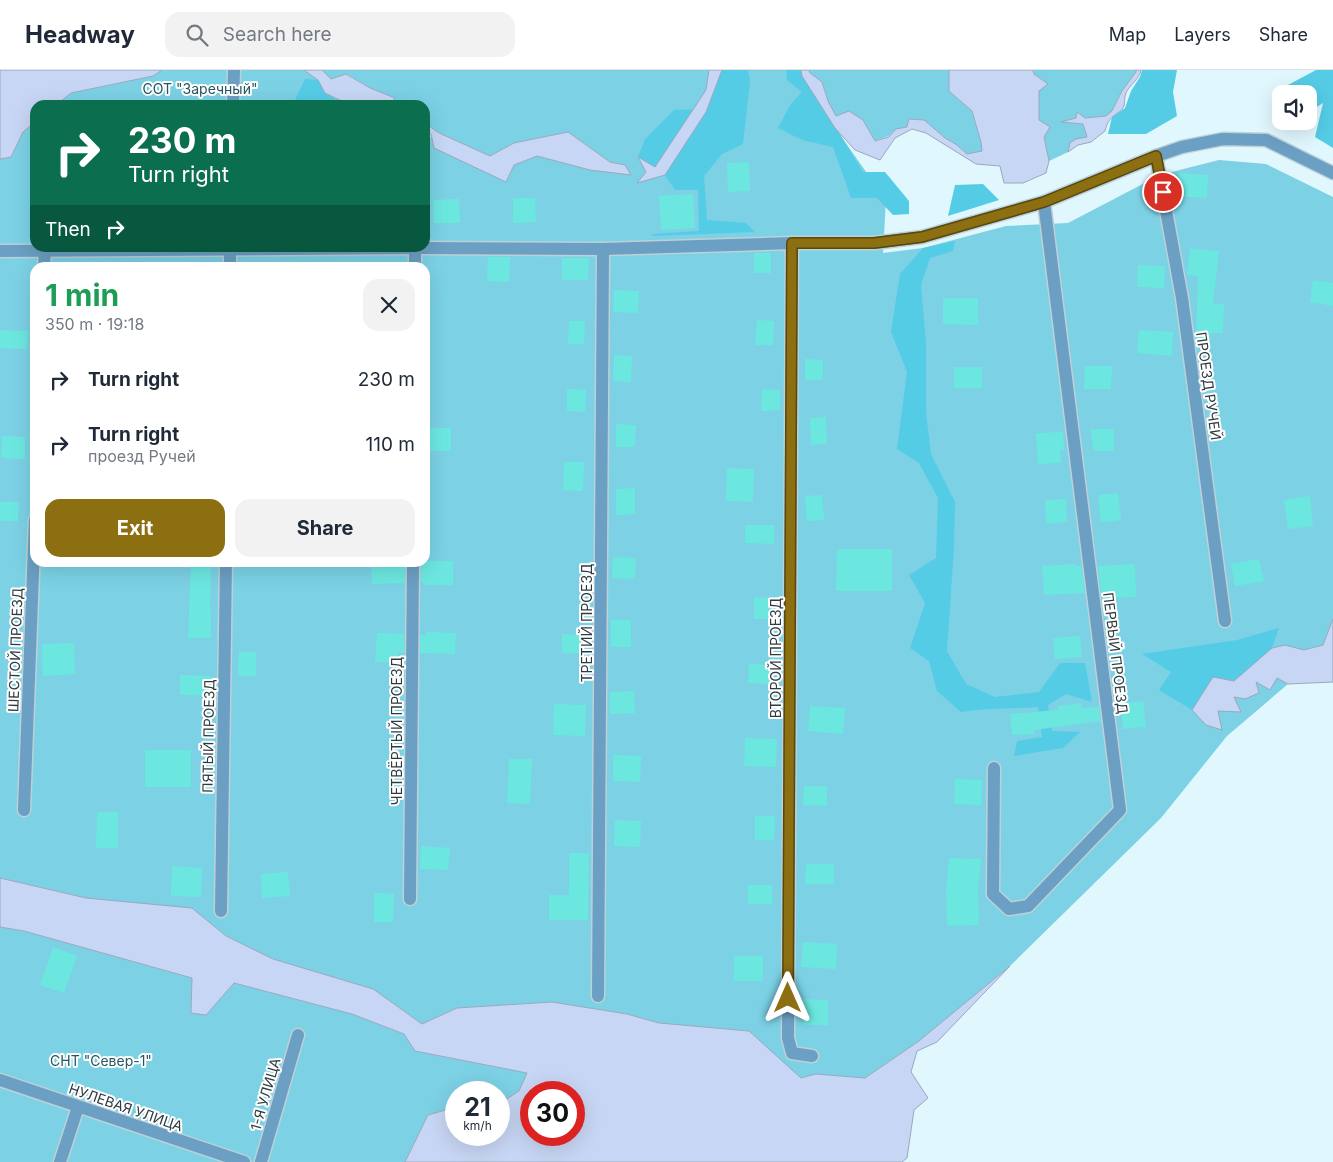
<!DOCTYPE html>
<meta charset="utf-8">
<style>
:root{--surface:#fff;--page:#f2f2f3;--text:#1f2937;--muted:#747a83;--line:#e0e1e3;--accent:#8b6f11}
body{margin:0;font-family:Inter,sans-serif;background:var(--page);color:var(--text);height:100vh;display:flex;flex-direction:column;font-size:19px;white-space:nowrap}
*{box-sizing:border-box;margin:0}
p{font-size:16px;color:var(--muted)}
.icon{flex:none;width:28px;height:28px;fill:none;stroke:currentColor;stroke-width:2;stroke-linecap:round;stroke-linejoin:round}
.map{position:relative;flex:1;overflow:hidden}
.drawer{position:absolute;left:30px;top:192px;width:400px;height:305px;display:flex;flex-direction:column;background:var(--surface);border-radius:15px;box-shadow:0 5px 20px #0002}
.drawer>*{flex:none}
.hud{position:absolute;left:30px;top:30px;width:400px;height:152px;border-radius:15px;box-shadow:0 5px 20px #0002;background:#0b6e4f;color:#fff;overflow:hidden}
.fabs{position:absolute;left:1272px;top:15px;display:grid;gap:10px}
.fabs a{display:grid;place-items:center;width:45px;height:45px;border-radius:10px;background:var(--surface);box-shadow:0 5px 20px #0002;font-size:25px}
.speed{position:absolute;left:445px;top:1011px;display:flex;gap:10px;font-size:25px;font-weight:700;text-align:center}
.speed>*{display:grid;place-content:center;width:65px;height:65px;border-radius:50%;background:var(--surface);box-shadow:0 5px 20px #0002;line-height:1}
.speed small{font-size:12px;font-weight:400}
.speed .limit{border:8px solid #d22;background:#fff;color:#111}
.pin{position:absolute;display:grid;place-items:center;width:42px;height:42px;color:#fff;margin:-21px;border:2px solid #fff;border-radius:50%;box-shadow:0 1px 5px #0007}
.me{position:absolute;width:55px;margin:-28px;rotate:0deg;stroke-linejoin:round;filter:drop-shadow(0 0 4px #0008)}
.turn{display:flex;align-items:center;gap:18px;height:105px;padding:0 15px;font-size:22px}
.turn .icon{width:65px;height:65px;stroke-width:2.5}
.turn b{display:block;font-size:35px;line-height:42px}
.then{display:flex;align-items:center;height:48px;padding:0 15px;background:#0003;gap:10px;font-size:19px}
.round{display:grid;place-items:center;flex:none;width:52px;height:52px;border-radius:15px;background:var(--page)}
.overview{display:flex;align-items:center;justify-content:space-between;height:85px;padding:0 15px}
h1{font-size:30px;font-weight:700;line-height:38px;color:#1e9e55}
.primary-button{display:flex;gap:10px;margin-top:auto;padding:10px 15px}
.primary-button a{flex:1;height:58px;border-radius:15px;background:var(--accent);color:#fff;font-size:20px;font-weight:700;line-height:58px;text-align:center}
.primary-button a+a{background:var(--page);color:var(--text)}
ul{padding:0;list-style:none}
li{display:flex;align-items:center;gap:15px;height:65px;padding:0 15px}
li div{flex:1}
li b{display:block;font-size:19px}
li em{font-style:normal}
header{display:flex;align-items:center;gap:30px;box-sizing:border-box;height:70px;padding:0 25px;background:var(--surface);border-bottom:1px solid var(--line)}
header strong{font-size:24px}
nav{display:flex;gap:28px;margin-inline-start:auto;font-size:18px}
.search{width:350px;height:45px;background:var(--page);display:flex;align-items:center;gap:12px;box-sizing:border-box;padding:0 18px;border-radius:15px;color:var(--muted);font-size:19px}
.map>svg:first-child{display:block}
.green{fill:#7cd1e5;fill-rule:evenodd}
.forest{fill:#55cce6}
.water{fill:#c7d6f4;stroke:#99a8bd;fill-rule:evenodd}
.building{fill:#6ce7e0}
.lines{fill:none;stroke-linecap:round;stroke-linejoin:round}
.minor-casing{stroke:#bdd1d7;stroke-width:15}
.minor{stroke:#6b9fc3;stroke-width:12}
.route-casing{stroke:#5a480b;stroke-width:12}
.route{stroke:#8b6f11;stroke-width:9}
.labels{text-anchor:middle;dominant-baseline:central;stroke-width:4;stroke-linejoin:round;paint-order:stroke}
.park-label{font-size:14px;fill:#255762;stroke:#fff}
.street-label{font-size:14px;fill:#2f3b3e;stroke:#fff}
</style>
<header>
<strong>Headway</strong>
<div class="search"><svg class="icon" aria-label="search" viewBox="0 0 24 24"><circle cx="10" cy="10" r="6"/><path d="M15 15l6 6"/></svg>Search here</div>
<nav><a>Map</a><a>Layers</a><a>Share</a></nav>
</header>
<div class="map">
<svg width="1333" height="1092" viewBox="0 0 1333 1092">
<rect width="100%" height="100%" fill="#e0f7fd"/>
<g class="green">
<polygon points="162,0 304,0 318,10 325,23 350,35 56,35 70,23 153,6"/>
<path d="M322,0H709L706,20L694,39L674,41L647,102L638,112L706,42L722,0H801L835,58L886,130L883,183L923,178L1006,156L1068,153L1160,105L1219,90L1266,94L1333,127V549L1323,575L1304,580L1288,614L1227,666L1161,748L1010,896L919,971L865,1008L816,1004L800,1008L749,961L659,953L627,944L552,932L457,938L422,954L373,919L273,889L226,866L192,839L86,828L0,808V89L11,87L23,62L35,52V178H425V64L506,112L514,95L537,86L590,100L625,95L610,92L568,62L514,73L490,86L439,63L425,53V35H389L394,28L370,18L347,4L330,9ZM35,198H425V492H35Z"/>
<polygon points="809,0 949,0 949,21 972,41 981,72 982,81 967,84 957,75 945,68 924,50 909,49 907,57 896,59 889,66 875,71 863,50 836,46 828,31 822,12 810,3"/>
<polygon points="1033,0 1136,0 1136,2 1122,21 1112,41 1106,46 1085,48 1077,42 1077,48 1064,52 1084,54 1087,68 1076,69 1070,73 1068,82 1049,91 1044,67 1050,57 1039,51 1039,21"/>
<polygon points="0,857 24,861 192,908 191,943 206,945 234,913 352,944 404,964 415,981 527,1003 519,1021 499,1034 499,1022 456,1022 456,1037 428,1045 405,1092 0,1092"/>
</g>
<g class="forest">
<polygon points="722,0 748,0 750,11 743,74 722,84 704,106 707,150 746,153 755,162 653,166 652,164 699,161 698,120 675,120 665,105 706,42"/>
<polygon points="786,0 801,0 802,7 825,39 863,102 885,102 909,131 909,144 893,145 877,128 851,128 833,77 802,70 778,58 790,35 802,22 787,10"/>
<polygon points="1142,0 1177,0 1173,22 1177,46 1146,64 1108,64 1112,47 1125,38 1131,21 1140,7"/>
<polygon points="1316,0 1333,0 1333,78 1315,67 1323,33 1309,42 1309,24 1288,24 1288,15"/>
<polygon points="305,9 318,10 325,23 344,35 317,35 295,30"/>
<polygon points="694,39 655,98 638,87 645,69 674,40"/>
<polygon points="983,114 999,130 948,146 955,115"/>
<path d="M955,171L953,181L930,188L921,215L926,274V342L931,384L955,432L954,476L947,581L966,614L995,627L1039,622L1060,593H1085L1092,632L1066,624L1048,635L1052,661L1080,662L1063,678L1014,686L1017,671L1042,667L1038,637C1012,639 986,638 961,642L937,621L929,591L910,578L925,533L909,505L936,488L938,428L919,393L897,379L907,302L891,262L900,204L923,178Z"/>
<polygon points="1279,558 1272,578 1234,611 1213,607 1192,640 1159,620 1171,602 1142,584 1237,570"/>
</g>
<g class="water">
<polygon points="0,0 162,0 153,6 71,23 56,35 35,35 35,52 23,62 11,87 0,89"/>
<polygon points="304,0 322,0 331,9 346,4 370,18 395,28 389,35 350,35 325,23 318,10"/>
<polygon points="709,0 722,0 706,42 665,105 637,113 646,102 638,87 655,97 706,20"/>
<polygon points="801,0 809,0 810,3 822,12 828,31 836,46 849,41 863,50 875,71 889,67 896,59 907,57 909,49 924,50 945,68 957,75 967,84 982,81 981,72 972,41 949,21 949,0 1033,0 1034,4 1048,14 1039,21 1039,50 1050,57 1044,67 1049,91 1046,103 1023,113 1004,113 1000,96 976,94 926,63 912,59 895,68 880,90 855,80 835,58 802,6"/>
<path d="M1136,0H1141C1139,10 1129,15 1126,23C1124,27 1125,32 1124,36C1119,46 1110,42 1105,61L1091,72L1078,75L1068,82L1070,73L1076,69L1087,67L1083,54L1061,52L1076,48L1077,42L1085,48L1106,46L1112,41L1122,21L1136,2Z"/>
<polygon points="425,53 439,63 490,86 514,73 568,62 610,92 625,95 631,105 590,100 537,86 514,95 506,112 434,78 431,64 425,64"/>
<polygon points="1333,549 1333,612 1288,614 1277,608 1270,620 1256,612 1259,623 1245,629 1234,627 1241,642 1218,641 1222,660 1206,655 1192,640 1213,607 1234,611 1272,578 1285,575 1304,580 1323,575"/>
<path d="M0,808L86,828L192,838L226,866L273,889L373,919L422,954L457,938L552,932L627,944L659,953L749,961L801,1008L816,1004L865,1008L919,971L1010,896L937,972L917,981L911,1002L928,1028L914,1040L907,1088L902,1092H405L428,1045L456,1037V1065H499V1034L519,1021L527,1003L415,981L404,964L352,944L234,913L206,945L191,943L192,908L24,861L0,857ZM574,1022V1065H531V1022Z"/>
</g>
<g class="building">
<polygon points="749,92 750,121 728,122 727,93"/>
<polygon points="1179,103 1208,105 1207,128 1177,126"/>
<polygon points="693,124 695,158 661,160 659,126"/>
<polygon points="513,128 535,128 536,152 513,153"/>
<polygon points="459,129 460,153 434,153 433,130"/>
<polygon points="1190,178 1219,181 1213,234 1224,234 1223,263 1210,263 1209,274 1196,274 1198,206 1187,205"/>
<rect x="754" y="183" width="17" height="20"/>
<polygon points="488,187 510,187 509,212 487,211"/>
<polygon points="562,188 589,188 588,210 562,210"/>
<polygon points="1138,195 1165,196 1164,218 1137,217"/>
<polygon points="1313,210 1333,213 1333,236 1310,232"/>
<polygon points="614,220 639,221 638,243 613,242"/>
<polygon points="943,228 978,228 978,255 943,254"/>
<polygon points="757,250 774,251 773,275 755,275"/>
<polygon points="569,251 585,251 584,274 568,274"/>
<polygon points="0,260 28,261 27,279 0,278"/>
<polygon points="1139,260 1173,262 1172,286 1137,283"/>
<polygon points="614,285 632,286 631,312 613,311"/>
<polygon points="805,289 823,290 823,310 805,310"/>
<polygon points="1085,296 1112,296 1111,319 1084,319"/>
<rect x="954" y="297" width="28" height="21"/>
<polygon points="567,319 586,320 585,342 567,341"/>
<polygon points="762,319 780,320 780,340 761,341"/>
<polygon points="826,347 827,374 811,375 810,348"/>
<polygon points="616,354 636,355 635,377 616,377"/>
<rect x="426" y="358" width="25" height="23"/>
<polygon points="1091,359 1114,359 1114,381 1093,381"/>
<polygon points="1063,362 1064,380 1060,380 1061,393 1038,394 1036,363"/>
<polygon points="2,366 25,367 25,389 1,388"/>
<polygon points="564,392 584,392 583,421 563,420"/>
<polygon points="727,398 754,399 753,432 726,431"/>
<polygon points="635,418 635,444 616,445 616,419"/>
<polygon points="1118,423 1121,450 1101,453 1098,425"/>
<polygon points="822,425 824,450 807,451 805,426"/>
<polygon points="1310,426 1313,456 1288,459 1284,430"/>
<polygon points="1066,429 1067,452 1046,454 1045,430"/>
<polygon points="0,432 19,432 18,451 0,451"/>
<polygon points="745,455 774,455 774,474 745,473"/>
<polygon points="837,479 892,479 892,521 836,521"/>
<polygon points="613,487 636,488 635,509 612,508"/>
<polygon points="1259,489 1264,511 1235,516 1231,494"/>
<polygon points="425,491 453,491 453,515 423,515 423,512 421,512 421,492"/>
<polygon points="371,492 405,492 405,513 372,514"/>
<polygon points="1075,494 1075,496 1081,496 1085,523 1044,525 1042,496"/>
<polygon points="1135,494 1136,527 1106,528 1106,522 1101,522 1098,496"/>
<polygon points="191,495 211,496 210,539 211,539 211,568 188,568"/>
<polygon points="754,527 777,528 777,549 754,549"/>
<rect x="611" y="550" width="20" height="27"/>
<polygon points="426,562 456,563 455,584 420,583 420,565 426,565"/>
<polygon points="377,563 404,564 404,583 398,582 397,593 375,592"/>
<polygon points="562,564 589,565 588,584 562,583"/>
<polygon points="1080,566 1082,587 1055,589 1053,568"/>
<polygon points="74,573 75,604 43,606 42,574"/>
<polygon points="239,582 256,582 256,606 238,606"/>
<polygon points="749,594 771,595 770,614 748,613"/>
<polygon points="180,605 211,606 211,626 180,625"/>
<polygon points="634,621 635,643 610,644 610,622"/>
<polygon points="1143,631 1146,657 1123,659 1121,633"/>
<polygon points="1081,633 1081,638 1099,637 1101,651 1034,660 1034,664 1012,665 1010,644 1058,640 1058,636"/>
<polygon points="554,634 586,635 585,666 553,665"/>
<polygon points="810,636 845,638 843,664 808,661"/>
<polygon points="745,668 777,669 776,697 744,696"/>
<rect x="145" y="680" width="46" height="37"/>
<polygon points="613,685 641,686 640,712 613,711"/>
<polygon points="509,689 532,689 530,734 507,733"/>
<polygon points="955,709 982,710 981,735 954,734"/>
<polygon points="804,716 827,716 827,736 803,735"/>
<polygon points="97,742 118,742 118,778 96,778"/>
<polygon points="755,746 775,746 774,770 755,770"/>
<polygon points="615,750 641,751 640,777 614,776"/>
<polygon points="421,776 450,778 448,800 420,799"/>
<polygon points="569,783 589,783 588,850 549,850 549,825 569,825"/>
<polygon points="949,788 981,789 978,816 979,855 947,856 946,823"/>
<polygon points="806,794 834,794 834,814 805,814"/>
<polygon points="172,796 202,798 201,827 171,826"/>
<polygon points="288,802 290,826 262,828 261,804"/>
<rect x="748" y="815" width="24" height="19"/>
<polygon points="374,823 394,824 393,852 374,852"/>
<polygon points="803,872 837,874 836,899 801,897"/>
<polygon points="53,877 77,886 64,923 40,915"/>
<rect x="734" y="886" width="29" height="25"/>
<polygon points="803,929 828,930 828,955 803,955"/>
</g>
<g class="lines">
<g class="minor-casing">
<g id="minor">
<polyline points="233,35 234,0"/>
<polyline points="1156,86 1182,228 1225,551"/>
<polyline points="792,173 788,968 792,983 812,986"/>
<polyline points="0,181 415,178 603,179 792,173 874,173 922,167 1044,132 1156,86 1182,77 1223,69 1266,70 1333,103"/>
<polyline points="44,198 45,178"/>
<polyline points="230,198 230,178"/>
<polyline points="415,198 415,178"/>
<polyline points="994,698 993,824 1009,839 1028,836 1120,740 1044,132"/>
<polyline points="24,740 35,450"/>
<polyline points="410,829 413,492"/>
<polyline points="221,841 226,492"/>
<polyline points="598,926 603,179"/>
<polyline points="0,1010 244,1092"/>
<polyline points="60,1092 78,1037"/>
<polyline points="261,1092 298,965"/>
</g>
</g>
<use href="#minor" class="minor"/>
</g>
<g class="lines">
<g class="route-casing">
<polyline id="route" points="788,928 792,173 874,173 922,167 1044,132 1156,86 1163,122"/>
</g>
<use href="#route" class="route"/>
</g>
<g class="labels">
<g class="park-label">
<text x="200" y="18">СОТ "Заречный"</text>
<text x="101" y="990">СНТ "Север-1"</text>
</g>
<g class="street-label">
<text transform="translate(1209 316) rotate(82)">ПРОЕЗД РУЧЕЙ</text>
<text transform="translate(586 553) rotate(-90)">ТРЕТИЙ ПРОЕЗД</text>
<text transform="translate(15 580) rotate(-88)">ШЕСТОЙ ПРОЕЗД</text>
<text transform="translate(1116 583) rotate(83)">ПЕРВЫЙ ПРОЕЗД</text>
<text transform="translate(775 588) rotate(-90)">ВТОРОЙ ПРОЕЗД</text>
<text transform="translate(396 661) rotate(-90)">ЧЕТВЁРТЫЙ ПРОЕЗД</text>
<text transform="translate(208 666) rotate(-89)">ПЯТЫЙ ПРОЕЗД</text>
<text transform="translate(265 1024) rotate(-74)">1-Я УЛИЦА</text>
<text transform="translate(126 1037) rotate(19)">НУЛЕВАЯ УЛИЦА</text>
</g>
</g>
</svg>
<div class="fabs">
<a><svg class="icon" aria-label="sound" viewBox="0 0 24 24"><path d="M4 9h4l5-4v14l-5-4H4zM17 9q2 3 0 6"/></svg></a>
</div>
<div class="speed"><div>21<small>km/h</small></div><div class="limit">30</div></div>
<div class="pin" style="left:1163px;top:122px;background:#d93025"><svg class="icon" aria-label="arrive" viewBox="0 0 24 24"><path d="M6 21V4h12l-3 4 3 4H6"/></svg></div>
<svg class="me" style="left:788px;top:928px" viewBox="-20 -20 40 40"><path d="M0-17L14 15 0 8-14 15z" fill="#8b6f11" stroke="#fff" stroke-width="4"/></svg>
<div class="hud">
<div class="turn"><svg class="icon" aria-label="right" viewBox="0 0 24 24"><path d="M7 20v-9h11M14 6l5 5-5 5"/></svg><div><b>230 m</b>Turn right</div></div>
<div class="then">Then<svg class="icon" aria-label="right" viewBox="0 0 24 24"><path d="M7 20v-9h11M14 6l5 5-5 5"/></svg></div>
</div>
<section class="drawer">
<div class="overview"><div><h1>1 min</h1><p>350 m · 19:18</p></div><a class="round"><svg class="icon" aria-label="close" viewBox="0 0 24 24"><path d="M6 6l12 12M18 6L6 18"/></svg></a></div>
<ul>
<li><svg class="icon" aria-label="right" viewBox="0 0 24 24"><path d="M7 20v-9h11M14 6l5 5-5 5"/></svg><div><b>Turn right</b></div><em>230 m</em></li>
<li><svg class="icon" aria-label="right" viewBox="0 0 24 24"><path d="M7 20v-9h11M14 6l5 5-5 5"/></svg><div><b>Turn right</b><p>проезд Ручей</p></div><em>110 m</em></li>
</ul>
<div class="primary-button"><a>Exit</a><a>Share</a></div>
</section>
</div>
